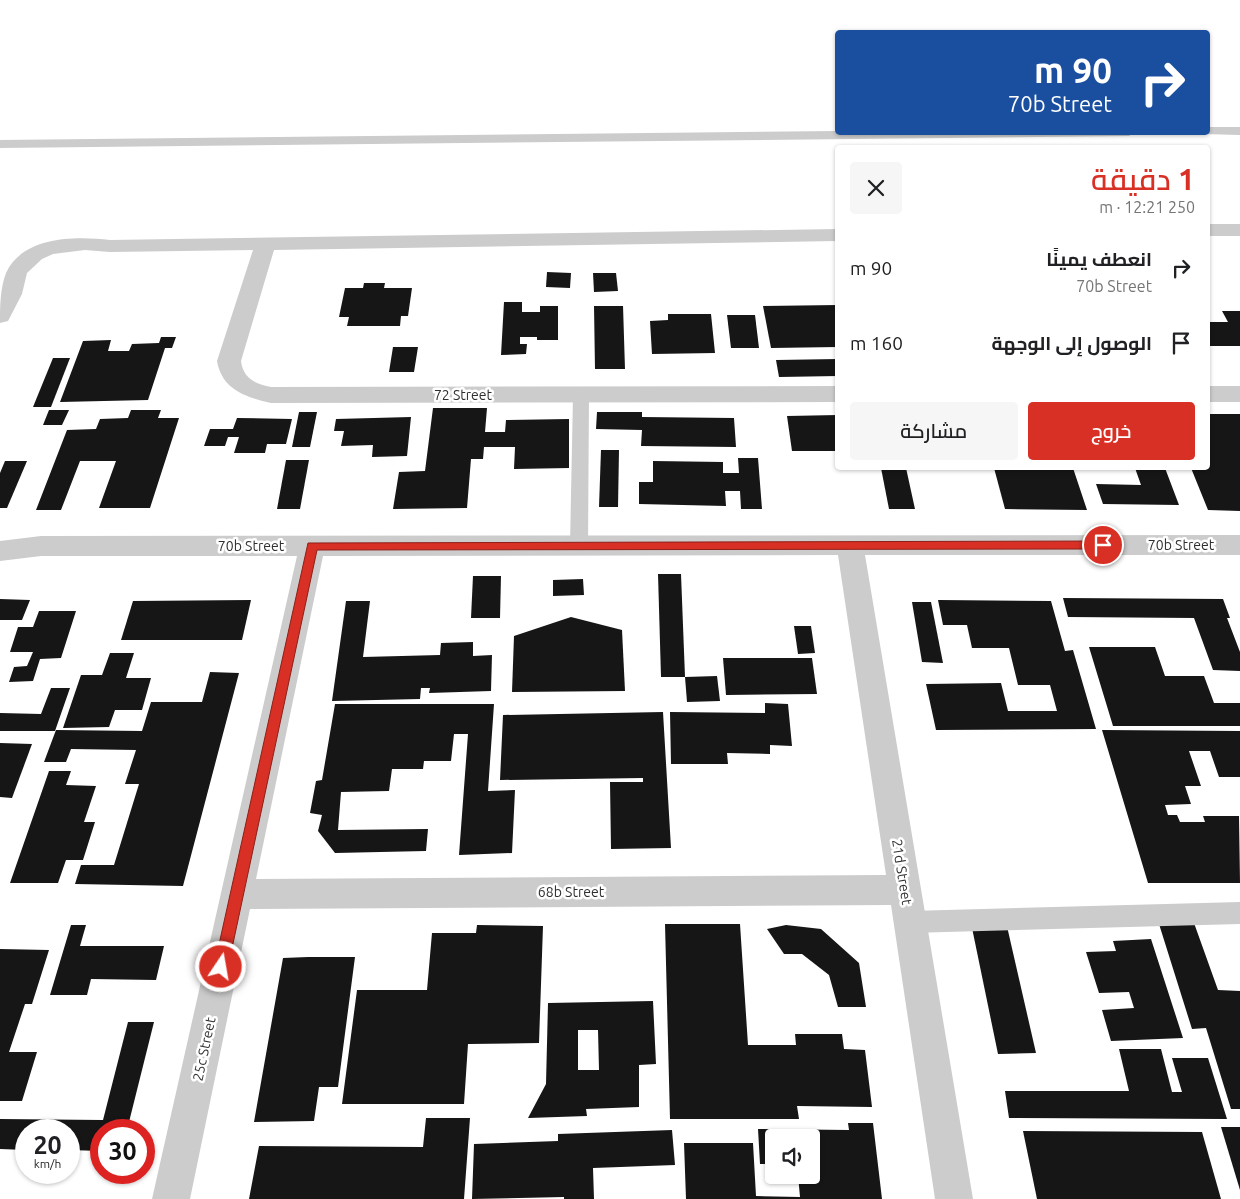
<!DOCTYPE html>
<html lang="ar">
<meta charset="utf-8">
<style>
:root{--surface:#fff;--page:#f6f6f6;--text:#202124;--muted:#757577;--accent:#d93025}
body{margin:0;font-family:Ubuntu,Cairo,sans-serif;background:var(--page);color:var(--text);direction:rtl;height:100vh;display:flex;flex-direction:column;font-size:19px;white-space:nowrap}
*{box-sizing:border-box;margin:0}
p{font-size:16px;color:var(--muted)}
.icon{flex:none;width:28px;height:28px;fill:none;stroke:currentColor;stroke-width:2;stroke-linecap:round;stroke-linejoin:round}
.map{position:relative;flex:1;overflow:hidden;direction:ltr}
.sheet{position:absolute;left:835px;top:145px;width:375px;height:325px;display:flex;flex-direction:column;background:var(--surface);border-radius:5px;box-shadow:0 1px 4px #0004;direction:rtl}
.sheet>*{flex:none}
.hud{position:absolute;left:835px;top:30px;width:375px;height:105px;border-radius:5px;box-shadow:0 1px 4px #0004;direction:rtl;background:#1a4fa0;color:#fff;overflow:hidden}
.buttons{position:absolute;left:765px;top:1129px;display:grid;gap:10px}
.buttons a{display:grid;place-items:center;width:55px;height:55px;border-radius:5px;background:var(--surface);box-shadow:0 1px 4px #0004;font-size:25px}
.speed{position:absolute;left:15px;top:1119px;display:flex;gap:10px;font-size:25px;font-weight:700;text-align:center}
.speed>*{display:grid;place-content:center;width:65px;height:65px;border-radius:50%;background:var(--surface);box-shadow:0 1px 4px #0004;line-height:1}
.speed small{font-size:12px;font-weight:400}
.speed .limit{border:8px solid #d22;background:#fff;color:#111}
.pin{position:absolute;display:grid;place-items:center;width:42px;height:42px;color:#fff;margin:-21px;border:2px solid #fff;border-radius:50%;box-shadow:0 1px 5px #0007}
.me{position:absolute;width:55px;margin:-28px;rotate:12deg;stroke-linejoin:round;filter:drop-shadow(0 0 4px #0008)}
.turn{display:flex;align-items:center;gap:18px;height:105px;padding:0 15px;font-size:22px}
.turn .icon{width:65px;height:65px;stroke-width:2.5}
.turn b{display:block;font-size:35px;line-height:42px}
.round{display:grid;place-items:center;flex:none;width:52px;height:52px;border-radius:5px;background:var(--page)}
.summary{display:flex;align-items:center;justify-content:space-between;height:85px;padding:0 15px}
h1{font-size:30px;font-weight:600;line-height:38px;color:var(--accent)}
.cta{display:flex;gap:10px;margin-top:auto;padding:10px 15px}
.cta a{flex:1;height:58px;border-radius:5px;background:var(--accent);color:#fff;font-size:20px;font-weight:600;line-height:58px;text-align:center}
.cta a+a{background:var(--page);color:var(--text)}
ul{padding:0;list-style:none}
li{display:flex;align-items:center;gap:15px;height:75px;padding:0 15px}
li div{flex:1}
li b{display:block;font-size:19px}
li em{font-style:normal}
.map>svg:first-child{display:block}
.building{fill:#161616;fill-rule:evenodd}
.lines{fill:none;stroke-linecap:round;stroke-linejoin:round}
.service{fill:#ccc;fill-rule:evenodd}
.minor{fill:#ccc;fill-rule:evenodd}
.route{fill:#d93025;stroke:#8d1f18}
.labels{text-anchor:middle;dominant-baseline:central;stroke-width:5;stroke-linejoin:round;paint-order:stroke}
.street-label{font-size:14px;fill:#2f2f2f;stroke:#fff}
</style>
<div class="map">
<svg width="1240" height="1199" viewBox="0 0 1240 1199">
<rect width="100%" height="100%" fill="#fff"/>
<g class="building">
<polygon points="547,272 571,273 570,288 546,287"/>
<polygon points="593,273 616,273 618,291 594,292"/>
<polygon points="364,283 385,283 384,288 412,288 408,316 401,316 400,326 347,326 349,317 339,317 345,288 363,288"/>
<polygon points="504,302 522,302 522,312 540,312 540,306 558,306 558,340 537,340 537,337 520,337 520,344 527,344 526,354 501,355"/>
<polygon points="838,305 838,347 771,348 763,306"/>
<polygon points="594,306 623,306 625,369 595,369"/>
<polygon points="1222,311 1240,311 1240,346 1208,346 1208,322 1228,322"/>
<polygon points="668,314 711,314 715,353 652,354 650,321 668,320"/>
<polygon points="727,315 755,315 759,348 731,348"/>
<polygon points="161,337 176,337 172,348 165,348 148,400 60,402 83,341 111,340 108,351 129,351 132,344 159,343"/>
<polygon points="393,347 418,347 414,372 389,372"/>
<polygon points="53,358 70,358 51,407 33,407"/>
<polygon points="838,359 838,376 779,377 776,360"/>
<polygon points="433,408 487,408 485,432 505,432 506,420 569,419 569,468 514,469 515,447 484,447 483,459 471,459 467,508 393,509 399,472 425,471"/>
<polygon points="49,410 69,410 62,425 43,425"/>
<polygon points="131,410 161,410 158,418 179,418 150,508 99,508 116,461 80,461 61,510 36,510 67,430 96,429 100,419 128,418"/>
<polygon points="299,412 317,412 310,447 292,447"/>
<polygon points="597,412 642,412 642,417 734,418 736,447 641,446 642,430 596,429"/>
<polygon points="1208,414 1240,414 1240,511 1208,510 1191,468 1208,468"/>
<polygon points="838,415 838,451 792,451 787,416"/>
<polygon points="411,417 407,456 372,457 373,445 341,446 344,431 334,431 336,419"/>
<polygon points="237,418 292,419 286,444 267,444 265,453 234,453 239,437 228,437 225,446 204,446 210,429 233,429"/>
<polygon points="601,450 619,450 618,507 599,507"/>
<polygon points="738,458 758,458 762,509 741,509 740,491 725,491 726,506 639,504 639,482 653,482 653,461 723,462 723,473 739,473"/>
<polygon points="286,460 309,460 300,509 277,509"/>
<polygon points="5,461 27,461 7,508 0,508 0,473"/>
<polygon points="881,468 906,468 915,509 889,509"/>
<polygon points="994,468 1073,468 1087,510 1005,509"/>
<polygon points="1135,468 1165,468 1179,505 1103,504 1096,484 1141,485"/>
<polygon points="658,574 681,574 685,677 661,677"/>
<polygon points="473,576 501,576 500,618 471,618"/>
<polygon points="583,579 584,595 553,596 553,580"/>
<polygon points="1063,598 1223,599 1230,618 1227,618 1240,652 1240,671 1213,670 1194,618 1068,617"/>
<polygon points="0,599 30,600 22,620 0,620"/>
<polygon points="251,600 242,640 121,640 133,601"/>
<polygon points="938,600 1051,601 1065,651 1073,650 1096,729 936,730 926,684 1001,683 1008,711 1057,711 1050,685 1018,685 1009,648 972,648 967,625 943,625"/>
<polygon points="346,601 370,601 363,657 440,655 441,643 473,642 473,656 492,655 491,691 429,693 430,688 421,688 420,699 332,701"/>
<polygon points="912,602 931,602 943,663 922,662"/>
<polygon points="39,611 76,611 61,658 40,659 33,681 9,682 14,667 27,666 33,652 10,652 18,627 33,627"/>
<polygon points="571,617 622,630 625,691 512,692 514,636"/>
<polygon points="794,626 811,626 815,653 798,654"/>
<polygon points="1089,647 1155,647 1165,676 1204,676 1214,703 1240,703 1240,726 1113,726"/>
<polygon points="110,653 134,653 126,678 151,678 142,710 115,710 109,727 63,728 81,675 102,675"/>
<polygon points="723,658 812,658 817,694 726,695"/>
<polygon points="210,672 239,673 183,886 75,884 81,865 114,865 139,784 125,784 136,750 71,749 66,762 44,762 56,730 142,731 151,702 202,702"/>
<polygon points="717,676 720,701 687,702 685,677"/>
<polygon points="51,688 70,688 55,731 0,731 0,713 41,714"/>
<polygon points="765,703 788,704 792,746 770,745 770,754 727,753 728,764 671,764 670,712 765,713"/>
<polygon points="335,704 494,704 488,791 515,790 512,853 459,855 468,734 454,734 451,761 424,761 423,769 392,769 389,791 341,792 338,830 428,829 426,851 335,853 318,831 322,815 310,813 316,781 322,780"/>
<polygon points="663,712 671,848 611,849 610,782 643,782 643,778 500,780 503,715"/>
<polygon points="1102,730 1240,731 1240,777 1219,777 1210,751 1189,751 1201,786 1185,786 1191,804 1165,805 1168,815 1177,815 1180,822 1205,822 1203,816 1239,816 1240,883 1148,883"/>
<polygon points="0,743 32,744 12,798 0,797"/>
<polygon points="49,771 71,771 66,785 96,786 84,822 95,822 83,860 66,860 58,883 10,883"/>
<polygon points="1006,922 1036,1053 998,1054 971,923"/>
<polygon points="1194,923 1218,990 1240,991 1240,1109 1231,1109 1206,1028 1192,1029 1159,924"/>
<polygon points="665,924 740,924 748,1045 796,1045 795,1034 842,1034 844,1049 865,1050 872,1107 797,1106 799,1119 670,1119"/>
<polygon points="71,925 86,925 80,946 164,946 156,980 91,979 87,995 50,995"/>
<polygon points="477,925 543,926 539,1043 468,1044 464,1104 342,1104 357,990 427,990 432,933 476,933"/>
<polygon points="786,925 821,929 859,963 866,1007 838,1007 829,975 802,954 784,954 767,929"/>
<polygon points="1151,939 1183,1038 1111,1041 1102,1010 1134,1008 1129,992 1099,993 1086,952 1116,951 1113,941"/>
<polygon points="0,949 49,950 32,1004 25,1004 9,1052 37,1052 22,1101 0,1101"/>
<polygon points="308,957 355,957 338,1087 319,1087 314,1121 254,1122 283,958"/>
<path d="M653,1001L656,1064L639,1065V1107L586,1109L587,1116L528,1118L546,1084L548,1003ZM578,1030H598L599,1070H578Z"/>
<polygon points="128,1022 154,1022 127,1130 101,1130 101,1151 69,1150 69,1130 26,1130 26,1150 0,1149 0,1119 103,1120"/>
<polygon points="1119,1049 1161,1049 1172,1092 1182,1092 1172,1058 1208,1058 1227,1119 1009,1118 1005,1091 1129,1091"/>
<polygon points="426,1118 470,1118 464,1199 249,1199 259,1146 423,1147"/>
<polygon points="848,1123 873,1123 882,1199 686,1199 684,1143 753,1143 756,1196 800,1197 798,1175 811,1175 811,1138 774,1138 774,1164 760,1164 758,1129 849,1130"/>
<polygon points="1221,1127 1240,1127 1240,1190"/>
<polygon points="672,1130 675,1165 593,1168 594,1199 564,1199 564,1197 472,1199 474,1144 558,1141 558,1134"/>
<polygon points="1023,1131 1202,1132 1221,1199 1037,1199"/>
</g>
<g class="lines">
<g class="service">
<polygon points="1208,127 1240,127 1240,135 1203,134 1208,132"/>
<polygon points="838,131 1135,132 1129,136 0,148 0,140"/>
<polygon points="581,390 587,391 589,395 588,546 585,551 579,553 573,551 570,546 573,395 575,391"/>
<polygon points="1240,902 1240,924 910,933 902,930 899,922 902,914 910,911"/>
</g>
<g class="minor">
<rect x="1208" y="224" width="32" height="12"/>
<path d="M838,229V241L274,250L241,361C243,378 255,384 271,387L838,386V402L271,403C246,397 222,390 217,361L253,250L110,252L85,250L53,254L42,259L27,273L22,294L8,321L0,323C0,307 0,289 6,273C23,236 75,236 110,240Z"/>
<rect x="1208" y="386" width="32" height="16"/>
<path d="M1240,535V555H865L973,1199H935L891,905L250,909L190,1199H152L297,556H41L0,561V541L41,536ZM838,555L886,875L256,879L323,556Z"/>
</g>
</g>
<polygon class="route" points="1103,541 1109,545 1103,549 317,550 228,967 226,972 221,974 216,972 214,967 308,543"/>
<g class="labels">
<g class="street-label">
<text x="463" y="395">72 Street</text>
<text x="1181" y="545">70b Street</text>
<text x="251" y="546">70b Street</text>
<text transform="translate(902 872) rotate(81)">21d Street</text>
<text x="571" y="892">68b Street</text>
<text transform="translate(204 1049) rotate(-78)">25c Street</text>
</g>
</g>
</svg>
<div class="buttons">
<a><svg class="icon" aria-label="sound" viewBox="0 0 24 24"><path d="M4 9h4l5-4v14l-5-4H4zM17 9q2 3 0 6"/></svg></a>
</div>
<div class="speed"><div>20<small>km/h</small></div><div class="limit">30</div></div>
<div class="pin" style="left:1103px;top:545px;background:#d93025"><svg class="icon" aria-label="arrive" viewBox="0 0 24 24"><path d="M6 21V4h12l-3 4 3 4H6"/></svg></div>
<svg class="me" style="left:221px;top:967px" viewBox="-20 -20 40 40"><circle r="17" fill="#d93025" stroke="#fff" stroke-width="3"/><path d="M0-11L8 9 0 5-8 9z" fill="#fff"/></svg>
<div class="hud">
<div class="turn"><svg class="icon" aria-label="right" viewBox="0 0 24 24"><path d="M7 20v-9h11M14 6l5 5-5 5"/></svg><div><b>90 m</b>70b Street</div></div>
</div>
<section class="sheet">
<div class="summary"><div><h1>1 دقيقة</h1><p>250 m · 12:21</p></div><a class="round"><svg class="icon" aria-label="close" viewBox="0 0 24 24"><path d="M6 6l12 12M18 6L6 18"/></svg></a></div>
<ul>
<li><svg class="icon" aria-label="right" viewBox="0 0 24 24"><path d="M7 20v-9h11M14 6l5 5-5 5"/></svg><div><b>انعطف يمينًا</b><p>70b Street</p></div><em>90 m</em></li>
<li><svg class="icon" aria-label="arrive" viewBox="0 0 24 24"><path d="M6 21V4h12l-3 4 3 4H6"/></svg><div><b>الوصول إلى الوجهة</b></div><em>160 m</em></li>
</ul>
<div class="cta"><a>خروج</a><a>مشاركة</a></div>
</section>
</div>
